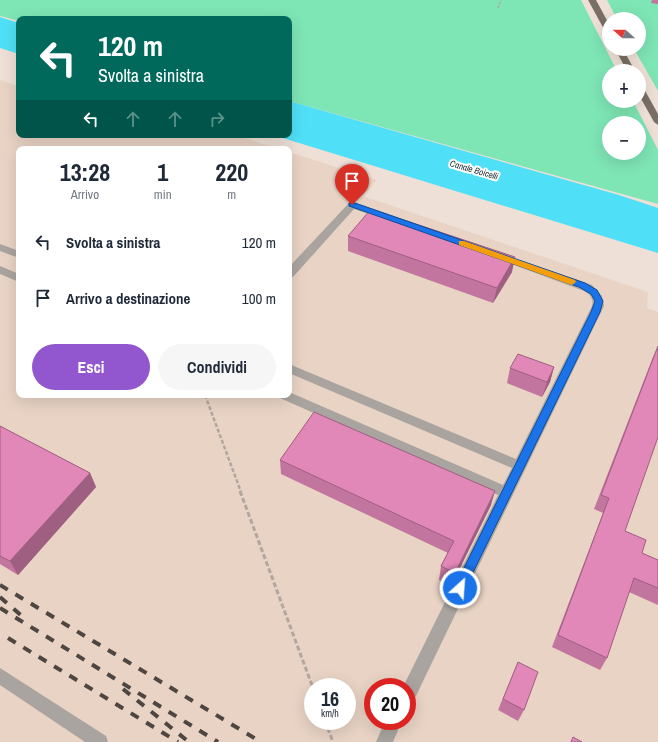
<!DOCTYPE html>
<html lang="it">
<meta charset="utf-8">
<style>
:root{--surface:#fff;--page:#f6f6f7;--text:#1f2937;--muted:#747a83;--accent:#9257ce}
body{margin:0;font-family:"Archivo Narrow",sans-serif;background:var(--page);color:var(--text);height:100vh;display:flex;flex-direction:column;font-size:15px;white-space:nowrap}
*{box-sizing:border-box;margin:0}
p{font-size:13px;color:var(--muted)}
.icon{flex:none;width:22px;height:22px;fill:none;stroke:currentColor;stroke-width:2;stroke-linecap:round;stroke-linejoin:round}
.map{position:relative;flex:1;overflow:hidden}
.details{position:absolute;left:16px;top:146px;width:276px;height:252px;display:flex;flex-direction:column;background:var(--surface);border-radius:8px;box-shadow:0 4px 16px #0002}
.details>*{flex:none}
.guide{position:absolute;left:16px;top:16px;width:276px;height:122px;border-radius:8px;box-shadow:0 4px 16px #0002;background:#00695c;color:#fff;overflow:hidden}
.needle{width:26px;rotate:291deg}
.tools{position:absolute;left:602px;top:12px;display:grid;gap:8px}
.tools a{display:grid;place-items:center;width:44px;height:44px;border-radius:50%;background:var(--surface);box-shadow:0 4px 16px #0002;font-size:20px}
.speed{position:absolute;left:304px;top:678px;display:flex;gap:8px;font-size:20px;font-weight:700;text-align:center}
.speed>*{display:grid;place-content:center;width:52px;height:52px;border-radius:50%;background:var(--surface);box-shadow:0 4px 16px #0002;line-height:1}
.speed small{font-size:10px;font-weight:400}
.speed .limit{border:6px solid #d22;background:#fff;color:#111}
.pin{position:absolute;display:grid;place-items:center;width:34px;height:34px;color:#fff;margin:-41px -17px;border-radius:50% 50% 50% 0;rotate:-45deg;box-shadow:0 0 4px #0007}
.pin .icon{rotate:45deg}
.me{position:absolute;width:44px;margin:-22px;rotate:26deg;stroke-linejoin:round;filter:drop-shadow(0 0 3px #0008)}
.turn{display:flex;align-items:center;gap:14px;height:84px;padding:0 16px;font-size:18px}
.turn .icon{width:52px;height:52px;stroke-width:2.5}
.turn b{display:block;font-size:28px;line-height:34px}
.lanes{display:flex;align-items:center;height:38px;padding:0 16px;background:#0003;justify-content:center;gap:20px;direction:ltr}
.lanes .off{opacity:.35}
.eta{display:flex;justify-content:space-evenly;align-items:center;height:68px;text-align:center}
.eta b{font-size:24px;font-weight:800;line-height:28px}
.action{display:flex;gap:8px;margin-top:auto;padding:8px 16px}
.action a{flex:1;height:46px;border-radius:24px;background:var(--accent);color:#fff;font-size:16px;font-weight:800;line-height:46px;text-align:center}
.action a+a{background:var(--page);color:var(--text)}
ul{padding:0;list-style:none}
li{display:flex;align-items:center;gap:12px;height:56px;padding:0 16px}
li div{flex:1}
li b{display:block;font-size:15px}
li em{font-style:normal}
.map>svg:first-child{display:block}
.built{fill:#e8d3c4;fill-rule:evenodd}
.green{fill:#7ee5b5;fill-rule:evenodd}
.water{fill:#4fe0f7}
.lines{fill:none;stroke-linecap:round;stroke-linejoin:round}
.path-far2{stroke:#b2a79f;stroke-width:1.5;stroke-dasharray:2.5 1.5;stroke-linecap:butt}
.path-far1{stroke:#b2a79f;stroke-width:2.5;stroke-dasharray:4 2;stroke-linecap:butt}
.path{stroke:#b2a79f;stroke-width:3;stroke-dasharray:5 2.5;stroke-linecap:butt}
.minor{fill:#a9a49f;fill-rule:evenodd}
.major{fill:#796f67;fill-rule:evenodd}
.rail{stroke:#4d4641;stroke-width:4;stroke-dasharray:9 9;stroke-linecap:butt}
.wall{fill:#c2759e}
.shaded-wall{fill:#9e5f81}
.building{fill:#e288b8;stroke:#9e5f81}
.route{fill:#1a73e8;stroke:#114b97}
.slow{fill:#f59e0b}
.labels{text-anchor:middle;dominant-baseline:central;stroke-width:4;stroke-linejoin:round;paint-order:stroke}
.far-water-label{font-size:9px;font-style:italic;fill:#172f33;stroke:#fff}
</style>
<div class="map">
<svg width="658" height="742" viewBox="0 0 658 742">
<rect width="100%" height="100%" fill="#eee0d6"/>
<path class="built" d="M0,80L19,86V135H235L280,149H19V395H289V152L377,180L363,196L648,292L647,308L658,312V742H0ZM313,687H347V721H313ZM373,687H407V721H373Z"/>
<g class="green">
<path d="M0,0H581L617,71H609V101H633L658,150V204L289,101V19H19V21L0,16ZM609,123H639V153H609Z"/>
<polygon points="607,0 658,0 658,91 634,49 639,49 639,19 617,19"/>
</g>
<g class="water">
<polygon points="0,17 19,23 19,54 0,48"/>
<polygon points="289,101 619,195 658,208 658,253 273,135 289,135"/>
</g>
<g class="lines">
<polyline class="path-far2" points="498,8 501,0"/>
<polyline class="path-far1" points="205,395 241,492"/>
<g class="path">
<polyline points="240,491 313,688"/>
<polyline points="325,721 333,742"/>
</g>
<g class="minor">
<polygon points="352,202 388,214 389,216 384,219 354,209 293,277 289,278 289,267 349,203"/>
<polygon points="0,244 19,251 19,258 0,251"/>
<path d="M499,253L592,285L602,296L604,306L413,702L407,704V687H403L498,495L280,398L278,395H289V392L503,485L512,468L289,373V364L516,459L592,306C594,298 590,295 584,291L495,258L494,256Z"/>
<polygon points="0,266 19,274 19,282 0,274"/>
<polygon points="0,668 106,736 108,742 85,742 0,685"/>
<polygon points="385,721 402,721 393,742 376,742"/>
</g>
<g class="major">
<polygon points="588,0 596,0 609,24 609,33 605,31"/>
<polygon points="615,49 623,49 635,71 627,71"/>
<polygon points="639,85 643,87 658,114 658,125 654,122 639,95"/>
</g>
<g class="rail">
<polyline points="0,585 261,742"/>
<polyline points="0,597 23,617"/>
<polyline points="0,608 218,742"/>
<polyline points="8,638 178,742"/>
<polyline points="123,689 189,742"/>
</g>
</g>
<g class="wall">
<polygon points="652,0 658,0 658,4 651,3"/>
<polygon points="348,236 512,272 493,303 348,251"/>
<polygon points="658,346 625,531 642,553 658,560 658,605 629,592 607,658 600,670 552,647 603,513 594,509 653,357"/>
<polygon points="554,367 550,382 542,397 507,383 510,368"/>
<polygon points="0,426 90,473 96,487 18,575 0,564"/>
<polygon points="280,460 491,505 451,586 439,580 441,566 448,553 281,474"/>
<polygon points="518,662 524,710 518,721 498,710"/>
</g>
<g class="shaded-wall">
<polygon points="515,257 512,272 493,303 497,288"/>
<polygon points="554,367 550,382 542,397 547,382"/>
<polygon points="90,473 96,487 18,575 10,561"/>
<polygon points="495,491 491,505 451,586 455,573"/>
</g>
<g class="building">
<polygon points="371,209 515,257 497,288 348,236"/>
<polygon points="658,346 658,437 625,531 646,540 642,553 658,560 658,588 634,578 607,658 558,635 609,498 601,495"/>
<polygon points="518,354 554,367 547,382 510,368"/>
<polygon points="314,412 495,491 455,573 441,566 454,541 280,460"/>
<polygon points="0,426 90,473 10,561 0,556"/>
<polygon points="518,662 538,672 524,710 503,699"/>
<polygon points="573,737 582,742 571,742"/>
</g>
<polygon class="route" points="349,203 355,203 585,283 597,290 603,301 600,312 464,591 460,593 456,591 455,588 456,584 591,312 595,301 591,294 579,287 349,206"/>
<polygon class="slow" points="459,241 464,241 575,280 576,282 572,285 569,284 459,245"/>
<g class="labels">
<g class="far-water-label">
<text transform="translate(474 170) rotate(16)">Canale Boicelli</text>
</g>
</g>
</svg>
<div class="tools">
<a><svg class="needle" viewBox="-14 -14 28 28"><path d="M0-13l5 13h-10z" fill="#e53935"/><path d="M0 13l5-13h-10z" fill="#747a83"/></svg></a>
<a>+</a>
<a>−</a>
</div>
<div class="speed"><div>16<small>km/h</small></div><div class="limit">20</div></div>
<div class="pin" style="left:352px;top:205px;background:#d93025"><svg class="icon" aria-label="arrive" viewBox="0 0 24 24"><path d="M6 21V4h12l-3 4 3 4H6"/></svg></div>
<svg class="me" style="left:460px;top:588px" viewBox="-20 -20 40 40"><circle r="17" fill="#1a73e8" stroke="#fff" stroke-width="3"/><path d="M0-11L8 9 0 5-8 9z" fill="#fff"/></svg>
<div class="guide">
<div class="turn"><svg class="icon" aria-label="left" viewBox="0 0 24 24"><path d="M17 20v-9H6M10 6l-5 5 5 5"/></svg><div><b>120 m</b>Svolta a sinistra</div></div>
<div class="lanes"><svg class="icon" aria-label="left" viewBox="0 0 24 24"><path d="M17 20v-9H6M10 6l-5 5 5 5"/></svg><svg class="icon off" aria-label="ahead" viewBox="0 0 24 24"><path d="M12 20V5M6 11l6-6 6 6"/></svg><svg class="icon off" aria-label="ahead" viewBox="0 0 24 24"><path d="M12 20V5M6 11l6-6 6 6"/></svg><svg class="icon off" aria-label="right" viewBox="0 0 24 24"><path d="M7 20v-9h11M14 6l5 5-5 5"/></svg></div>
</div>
<section class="details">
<div class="eta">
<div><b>13:28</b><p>Arrivo</p></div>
<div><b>1</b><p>min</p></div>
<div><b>220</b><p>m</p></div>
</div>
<ul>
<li><svg class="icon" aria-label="left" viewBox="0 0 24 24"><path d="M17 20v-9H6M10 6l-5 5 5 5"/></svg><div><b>Svolta a sinistra</b></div><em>120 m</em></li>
<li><svg class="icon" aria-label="arrive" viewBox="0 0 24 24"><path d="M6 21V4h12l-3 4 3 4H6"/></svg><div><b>Arrivo a destinazione</b></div><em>100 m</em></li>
</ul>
<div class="action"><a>Esci</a><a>Condividi</a></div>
</section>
</div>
